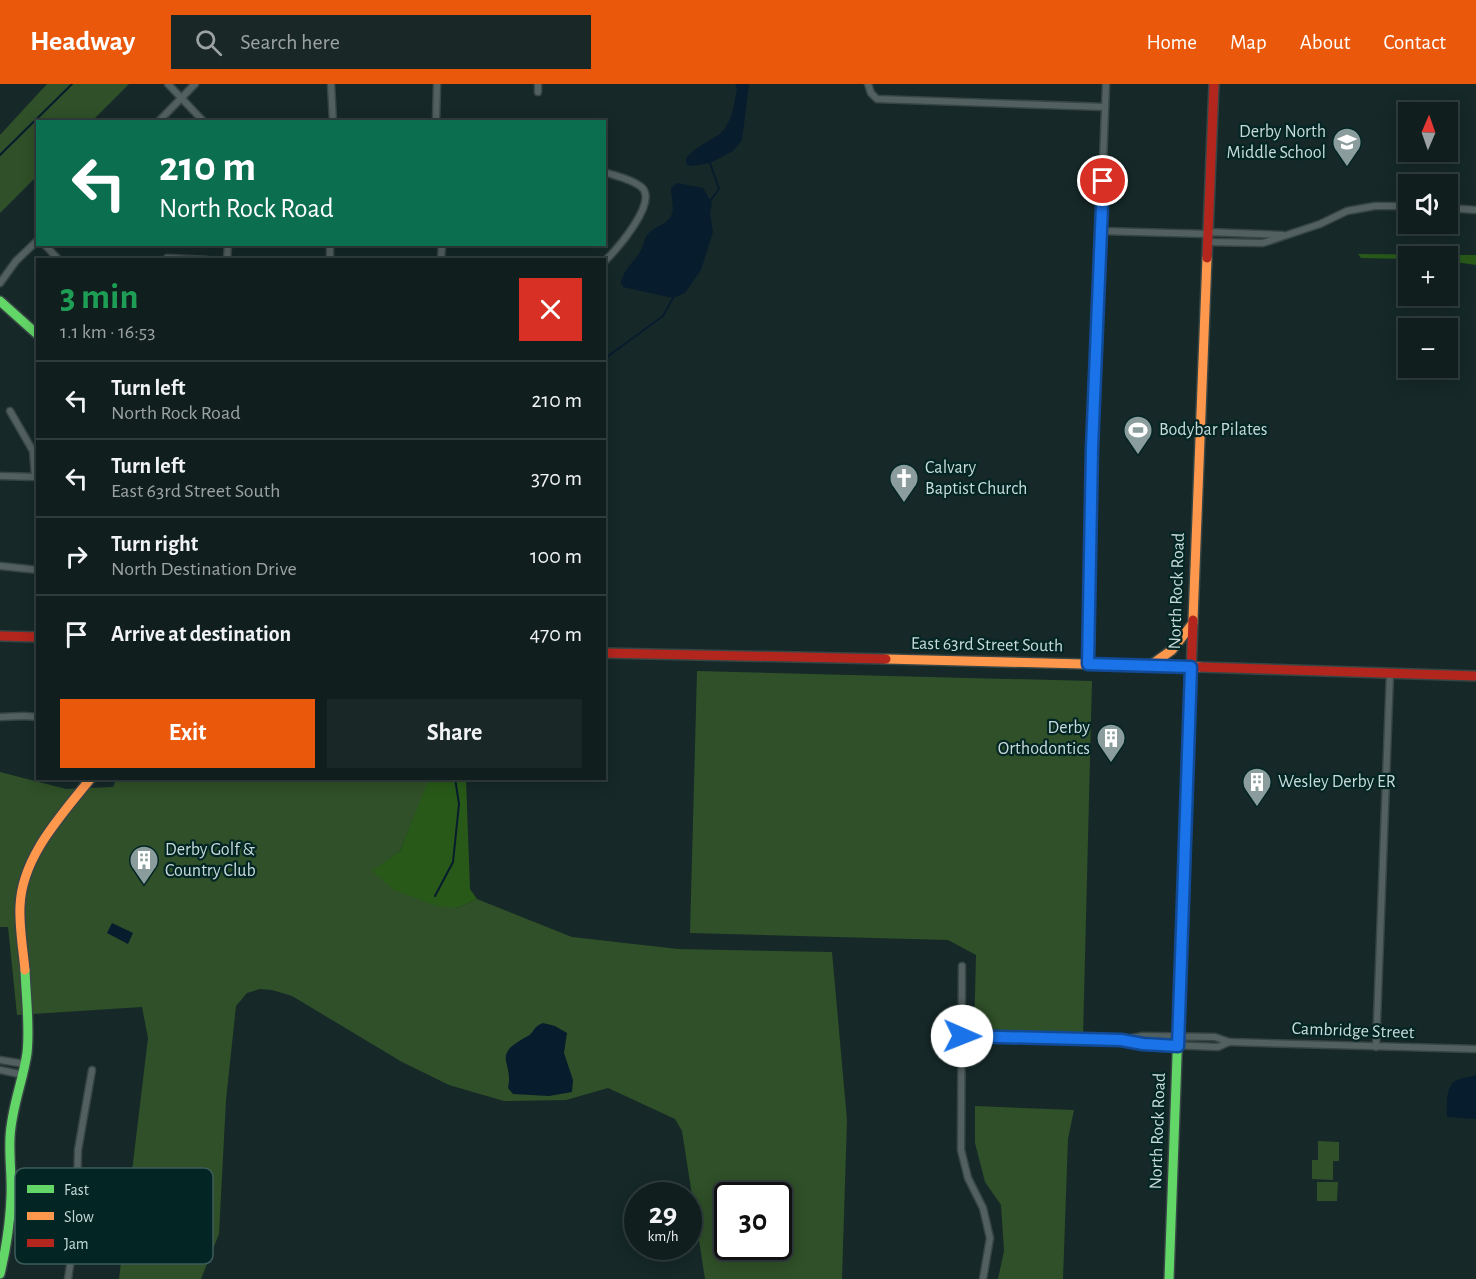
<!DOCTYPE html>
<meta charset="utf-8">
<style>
:root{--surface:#101e1e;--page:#192727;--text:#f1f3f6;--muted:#9ca2a4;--line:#303c3c;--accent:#ea580c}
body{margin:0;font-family:"Alegreya Sans",sans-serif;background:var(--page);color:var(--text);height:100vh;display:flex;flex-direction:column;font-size:22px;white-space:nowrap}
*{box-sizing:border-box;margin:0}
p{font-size:20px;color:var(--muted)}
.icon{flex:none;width:33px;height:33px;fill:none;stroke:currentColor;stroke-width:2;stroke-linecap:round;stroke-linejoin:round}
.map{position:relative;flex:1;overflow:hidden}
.panel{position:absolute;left:36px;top:174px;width:570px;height:522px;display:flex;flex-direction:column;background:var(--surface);border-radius:0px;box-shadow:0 3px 15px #0003,0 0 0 2px var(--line)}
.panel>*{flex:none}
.top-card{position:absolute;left:36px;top:36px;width:570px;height:126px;border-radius:0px;box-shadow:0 3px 15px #0003,0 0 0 2px var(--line);background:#0b6e4f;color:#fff;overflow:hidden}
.needle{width:39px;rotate:2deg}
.controls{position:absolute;left:1398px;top:18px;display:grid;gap:12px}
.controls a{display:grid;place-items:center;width:60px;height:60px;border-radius:0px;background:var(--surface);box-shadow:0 3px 15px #0003,0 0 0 2px var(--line);font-size:30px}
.speed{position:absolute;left:624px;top:1098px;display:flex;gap:12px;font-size:30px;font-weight:700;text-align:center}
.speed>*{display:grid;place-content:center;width:78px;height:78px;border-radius:50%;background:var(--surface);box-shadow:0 3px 15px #0003,0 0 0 2px var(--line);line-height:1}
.speed small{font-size:15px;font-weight:400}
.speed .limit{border:3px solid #111;border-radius:9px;background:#fff;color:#111}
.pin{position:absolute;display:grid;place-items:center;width:51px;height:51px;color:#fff;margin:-26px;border:3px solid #fff;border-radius:50%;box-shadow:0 2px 6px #0007}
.me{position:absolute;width:66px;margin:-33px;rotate:91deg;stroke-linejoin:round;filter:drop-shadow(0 0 4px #0008)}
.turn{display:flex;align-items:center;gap:21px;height:126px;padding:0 24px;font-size:27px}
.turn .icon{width:78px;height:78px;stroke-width:2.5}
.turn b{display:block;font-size:42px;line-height:51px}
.round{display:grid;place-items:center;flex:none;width:63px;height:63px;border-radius:0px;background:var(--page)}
.overview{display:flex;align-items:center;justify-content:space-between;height:102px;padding:0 24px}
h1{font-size:36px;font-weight:700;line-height:45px;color:#1e9e55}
.button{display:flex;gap:12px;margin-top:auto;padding:12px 24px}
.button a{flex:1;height:69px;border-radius:0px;background:var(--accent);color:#fff;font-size:24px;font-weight:700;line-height:69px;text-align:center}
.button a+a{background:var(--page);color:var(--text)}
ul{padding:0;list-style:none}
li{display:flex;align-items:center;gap:18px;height:78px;padding:0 24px;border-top:2px solid var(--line)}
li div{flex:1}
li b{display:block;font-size:22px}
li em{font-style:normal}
header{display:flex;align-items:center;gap:36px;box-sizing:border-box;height:84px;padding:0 30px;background:var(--accent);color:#fff}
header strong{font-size:28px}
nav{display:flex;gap:33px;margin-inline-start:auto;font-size:21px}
.search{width:420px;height:54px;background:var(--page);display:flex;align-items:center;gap:15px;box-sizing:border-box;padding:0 21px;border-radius:0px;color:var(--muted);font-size:22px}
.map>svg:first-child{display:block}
.green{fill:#2f5028;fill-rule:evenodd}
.forest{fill:#285919}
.water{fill:#071c2d}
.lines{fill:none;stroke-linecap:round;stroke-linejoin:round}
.stream{stroke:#071c2d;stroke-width:2}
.street-casing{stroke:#374544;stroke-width:9}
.fast-casing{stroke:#374544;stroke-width:12}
.slow-casing{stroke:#374544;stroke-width:12}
.jam-casing{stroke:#374544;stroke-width:12}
.street{stroke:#536060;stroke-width:6}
.fast{stroke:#63d668;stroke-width:9}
.slow{stroke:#ff974d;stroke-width:9}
.jam{stroke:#b3261e;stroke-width:9}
.route-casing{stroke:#114b97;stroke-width:15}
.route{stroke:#1a73e8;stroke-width:10}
.labels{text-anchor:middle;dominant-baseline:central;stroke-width:4.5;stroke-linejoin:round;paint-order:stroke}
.poi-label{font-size:18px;fill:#c8dbda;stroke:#032625;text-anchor:start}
.street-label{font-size:18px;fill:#c8dbda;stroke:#032625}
.key{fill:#032625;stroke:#3e5c5b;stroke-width:1.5}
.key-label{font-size:16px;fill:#c8dbda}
</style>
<header>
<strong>Headway</strong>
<div class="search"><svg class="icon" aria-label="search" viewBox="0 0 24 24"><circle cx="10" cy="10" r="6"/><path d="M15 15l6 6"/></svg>Search here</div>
<nav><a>Home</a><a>Map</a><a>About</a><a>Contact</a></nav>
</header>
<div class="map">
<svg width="1476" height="1195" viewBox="0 0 1476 1195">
<rect width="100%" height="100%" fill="#162828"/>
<g class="green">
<polygon points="47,0 129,0 92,37 38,38 37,92 0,129 0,51"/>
<polygon points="697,587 1092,597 1083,953 974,950 976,871 948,856 690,849"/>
<path d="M0,688L66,705L113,703L116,696L114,694L430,695L400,767L373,787L457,824L477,815L572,853L678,865L832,868L847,1036L842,1195H705L682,1047L675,1035L608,1004L566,1016L504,1017L449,1001L402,978L292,912L272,906L260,905L247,909L236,922L226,1016L219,1150L201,1195H119L148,954L142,923L17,931L8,843H0ZM728,1112H778V1162H728Z"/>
<polygon points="975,1022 1074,1026 1068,1055 1063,1195 998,1195 1004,1167 1001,1121 985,1098 975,1059"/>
<polygon points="1318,1057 1339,1058 1339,1077 1333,1077 1333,1096 1312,1095 1312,1076 1318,1076"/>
<polygon points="1317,1098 1338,1098 1337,1117 1317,1117"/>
</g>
<g class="forest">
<polygon points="1358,170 1476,171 1476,181 1448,177 1448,172 1408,172 1408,175 1361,174"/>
<polygon points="429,695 466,695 470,805 477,815 457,824 437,822 394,806 372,787 400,767"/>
</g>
<g class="water">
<path d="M735,0H749L742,56L733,67L710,79L692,82L686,80V74C696,63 704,60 717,52C732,42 734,21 737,4Z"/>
<path d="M677,99L703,104L712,119L710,129L713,148L701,186L685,209L673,214L623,203L621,198C626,181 635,178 641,166C644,160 644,154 649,149C655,142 666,141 671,132C675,125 671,113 671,104Z"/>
<polygon points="112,839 133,849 128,860 107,849"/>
<path d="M543,939L555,942L567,949L564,969L573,996L572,1008L549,1012L513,1010L508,1004C514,976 490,973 526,953C535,949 531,944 543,939Z"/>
<path d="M1476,991V1035L1447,1033C1447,1022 1445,1001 1457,996C1462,994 1470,993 1476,991Z"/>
</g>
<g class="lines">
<g class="stream">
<polyline points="0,71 72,0"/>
<polyline points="710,79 719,105 711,116"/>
<polyline points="604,278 607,273 663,232 673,214"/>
<polyline points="435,812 453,778 459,720 455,694"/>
</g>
<g class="street-casing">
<g id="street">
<polyline points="168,0 204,38"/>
<polyline points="331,0 333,38"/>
<polyline points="868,0 871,9 877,15 1105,23"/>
<polyline points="538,8 538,0"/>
<polyline points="158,38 195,0"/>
<polyline points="436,38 437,0"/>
<path d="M604,88C616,92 631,95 640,102C661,116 616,166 604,178"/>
<polyline points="1448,124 1476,126"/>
<polyline points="1101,147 1208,150"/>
<polyline points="1208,148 1283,151"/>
<polyline points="1207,158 1263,159 1320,140 1347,127 1375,122 1408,122"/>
<polyline points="44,160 59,176"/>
<polyline points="167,174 207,176"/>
<polyline points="227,176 228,160"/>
<polyline points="330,176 330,160"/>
<polyline points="441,176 442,160"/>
<polyline points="0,199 16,177 38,156"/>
<polyline points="10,327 33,367 35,393"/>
<polyline points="0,392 38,393"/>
<polyline points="0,482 38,486"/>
<polyline points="1088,580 1092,364 1106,0"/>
<polyline points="0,633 24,632 38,633"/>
<polyline points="962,882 961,1066 968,1094 983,1124 990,1154 983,1195"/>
<polyline points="962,953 1121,956 1143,952 1215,953 1229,958 1218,963 1143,960 1121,956"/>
<polyline points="1229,958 1476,965"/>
<polyline points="1376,963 1390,589"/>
<polyline points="0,976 25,980"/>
<polyline points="0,986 24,991"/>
<polyline points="62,1126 73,1162 68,1195"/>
<polyline points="47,1128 62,1126 69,1119 77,1107 78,1066 92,986"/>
<polyline points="10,1134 33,1135 47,1128 35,1125 10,1124"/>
</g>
</g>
<g class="fast-casing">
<g id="fast">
<polyline points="0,217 38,251"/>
<path d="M0,1190C6,1165 10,1139 11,1113C12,1093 9,1074 10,1054C11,1025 23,997 27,969C30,942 26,914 25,886"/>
<polyline points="1169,1195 1182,834"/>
</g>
</g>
<g class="slow-casing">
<g id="slow">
<polyline points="1193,536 1207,174"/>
<polyline points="886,575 1199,583"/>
<polyline points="1151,581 1172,566 1193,539"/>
<path d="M25,886C23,865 19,843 20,822C22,772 62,731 91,694"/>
</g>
</g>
<g class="jam-casing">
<g id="jam">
<polyline points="1207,174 1214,0"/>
<polyline points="0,552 38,553"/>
<polyline points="604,569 886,575"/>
<polyline points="1199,583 1476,592"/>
<polyline points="1182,834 1193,536"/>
</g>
</g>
<use href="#street" class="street"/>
<use href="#fast" class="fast"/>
<use href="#slow" class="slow"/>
<use href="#jam" class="jam"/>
</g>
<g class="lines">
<g class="route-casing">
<polyline id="route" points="962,952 1121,956 1143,960 1178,962 1191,583 1088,580 1092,364 1103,97"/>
</g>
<use href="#route" class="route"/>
</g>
<defs>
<g id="school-pin" transform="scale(1.5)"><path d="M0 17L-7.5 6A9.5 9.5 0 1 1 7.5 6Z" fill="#8a9c9c" stroke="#032625"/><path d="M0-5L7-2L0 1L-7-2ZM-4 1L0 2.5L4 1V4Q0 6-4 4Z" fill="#fff"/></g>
<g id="stadium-pin" transform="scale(1.5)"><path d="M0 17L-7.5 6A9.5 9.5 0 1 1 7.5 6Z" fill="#8a9c9c" stroke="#032625"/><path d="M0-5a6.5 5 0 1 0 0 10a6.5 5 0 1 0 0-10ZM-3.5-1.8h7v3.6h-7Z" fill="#fff"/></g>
<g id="church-pin" transform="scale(1.5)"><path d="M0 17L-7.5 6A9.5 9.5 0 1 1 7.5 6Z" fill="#8a9c9c" stroke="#032625"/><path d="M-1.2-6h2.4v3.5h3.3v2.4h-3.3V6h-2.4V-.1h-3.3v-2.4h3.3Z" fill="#fff"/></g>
<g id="building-pin" transform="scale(1.5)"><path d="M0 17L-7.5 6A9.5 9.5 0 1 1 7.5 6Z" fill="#8a9c9c" stroke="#032625"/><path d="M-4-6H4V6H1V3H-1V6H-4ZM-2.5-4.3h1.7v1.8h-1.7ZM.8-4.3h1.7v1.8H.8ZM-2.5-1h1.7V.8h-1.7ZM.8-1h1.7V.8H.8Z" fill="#fff"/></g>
</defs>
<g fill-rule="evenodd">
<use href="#school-pin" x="1347" y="58"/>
<use href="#stadium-pin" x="1138" y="346"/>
<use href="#church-pin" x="904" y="394"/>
<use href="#building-pin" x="1111" y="654"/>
<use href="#building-pin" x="1257" y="698"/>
<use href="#building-pin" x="144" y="776"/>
</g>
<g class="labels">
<g class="poi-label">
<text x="1326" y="48" text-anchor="end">Derby North<tspan x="1326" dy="21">Middle School</tspan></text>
<text x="1159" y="346">Bodybar Pilates</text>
<text x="925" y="384">Calvary<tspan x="925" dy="21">Baptist Church</tspan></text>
<text x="1090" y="644" text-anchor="end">Derby<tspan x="1090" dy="21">Orthodontics</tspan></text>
<text x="1278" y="698">Wesley Derby ER</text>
<text x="165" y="766">Derby Golf &amp;<tspan x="165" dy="21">Country Club</tspan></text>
</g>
<g class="street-label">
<text transform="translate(1177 507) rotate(-88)">North Rock Road</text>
<text transform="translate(987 561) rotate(1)">East 63rd Street South</text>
<text transform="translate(1353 947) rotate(2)">Cambridge Street</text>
<text transform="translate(1158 1047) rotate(-88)">North Rock Road</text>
</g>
</g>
<rect x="15" y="1084" width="198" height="96" rx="9" class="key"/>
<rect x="27" y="1101" width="27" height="8" fill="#63d668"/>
<rect x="27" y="1128" width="27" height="8" fill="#ff974d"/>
<rect x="27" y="1155" width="27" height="8" fill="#b3261e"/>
<g class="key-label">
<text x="64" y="1111">Fast</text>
<text x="64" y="1138">Slow</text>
<text x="64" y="1165">Jam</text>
</g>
</svg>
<div class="controls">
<a><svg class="needle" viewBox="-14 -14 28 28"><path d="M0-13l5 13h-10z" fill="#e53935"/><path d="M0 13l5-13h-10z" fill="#9ca2a4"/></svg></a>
<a><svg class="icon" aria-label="sound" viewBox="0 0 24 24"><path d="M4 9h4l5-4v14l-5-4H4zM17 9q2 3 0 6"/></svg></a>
<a>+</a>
<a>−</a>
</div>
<div class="speed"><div>29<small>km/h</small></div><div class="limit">30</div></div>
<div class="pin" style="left:1103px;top:97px;background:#d93025"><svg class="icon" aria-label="arrive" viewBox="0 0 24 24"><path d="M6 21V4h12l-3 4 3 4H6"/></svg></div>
<svg class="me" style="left:962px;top:952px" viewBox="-20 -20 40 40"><circle r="19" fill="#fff"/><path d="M0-13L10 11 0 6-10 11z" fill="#1a73e8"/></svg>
<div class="top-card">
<div class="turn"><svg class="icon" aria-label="left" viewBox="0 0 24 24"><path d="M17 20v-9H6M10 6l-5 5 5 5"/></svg><div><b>210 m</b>North Rock Road</div></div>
</div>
<section class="panel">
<div class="overview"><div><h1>3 min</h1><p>1.1 km · 16:53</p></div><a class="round" style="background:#d93025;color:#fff"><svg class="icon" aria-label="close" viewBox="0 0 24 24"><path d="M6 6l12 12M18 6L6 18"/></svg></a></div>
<ul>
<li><svg class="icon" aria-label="left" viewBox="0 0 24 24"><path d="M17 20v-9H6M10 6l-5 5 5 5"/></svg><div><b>Turn left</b><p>North Rock Road</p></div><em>210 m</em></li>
<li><svg class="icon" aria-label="left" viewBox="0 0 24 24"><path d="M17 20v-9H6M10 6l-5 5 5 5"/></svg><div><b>Turn left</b><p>East 63rd Street South</p></div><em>370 m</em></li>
<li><svg class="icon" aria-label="right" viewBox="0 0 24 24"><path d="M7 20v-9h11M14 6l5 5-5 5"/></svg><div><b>Turn right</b><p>North Destination Drive</p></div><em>100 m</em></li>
<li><svg class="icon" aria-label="arrive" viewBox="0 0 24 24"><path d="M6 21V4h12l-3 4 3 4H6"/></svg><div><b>Arrive at destination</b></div><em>470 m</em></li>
</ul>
<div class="button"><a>Exit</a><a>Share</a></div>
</section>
</div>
